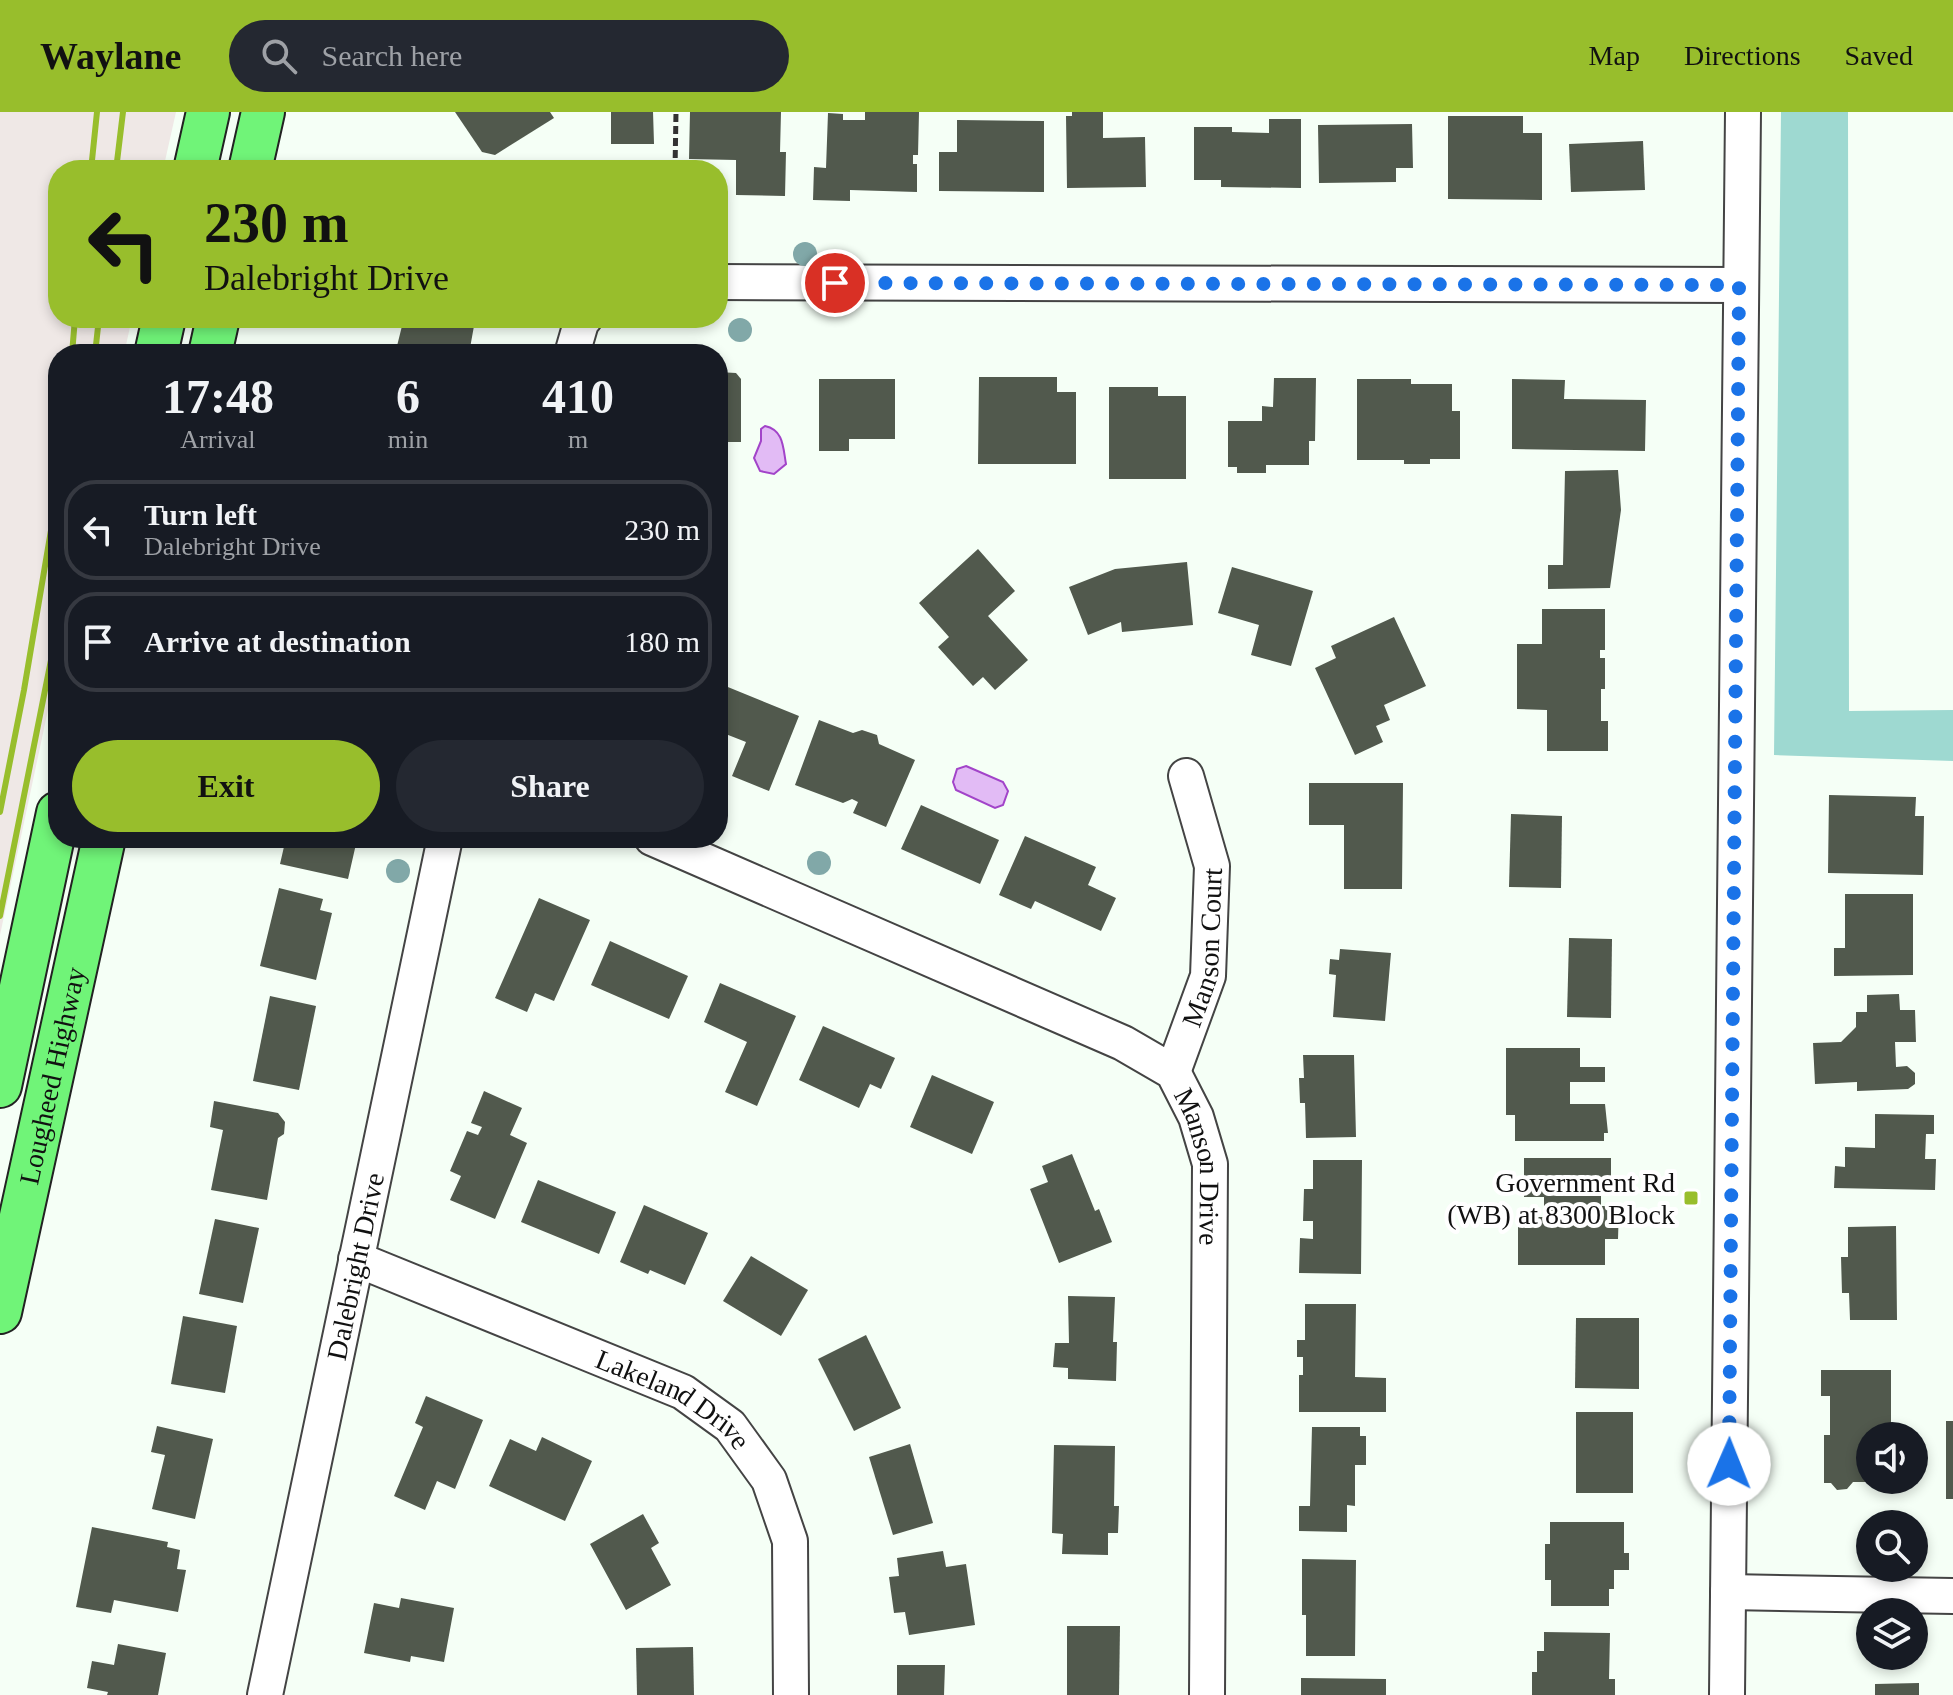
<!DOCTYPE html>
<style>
:root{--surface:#171b24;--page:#242831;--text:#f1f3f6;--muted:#9ea1a6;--line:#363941;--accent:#98be2c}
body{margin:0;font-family:Georgia,serif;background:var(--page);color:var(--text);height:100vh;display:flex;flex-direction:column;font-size:30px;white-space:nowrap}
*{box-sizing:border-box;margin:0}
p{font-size:26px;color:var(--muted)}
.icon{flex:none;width:44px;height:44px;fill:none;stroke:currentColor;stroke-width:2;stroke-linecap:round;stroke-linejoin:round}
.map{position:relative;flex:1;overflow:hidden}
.drawer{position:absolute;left:48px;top:232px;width:680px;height:504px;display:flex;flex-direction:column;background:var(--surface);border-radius:32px;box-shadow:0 4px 12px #0003}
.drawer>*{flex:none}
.guide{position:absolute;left:48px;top:48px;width:680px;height:168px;border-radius:32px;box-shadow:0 4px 12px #0003;background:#98be2c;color:#111;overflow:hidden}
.controls{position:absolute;left:1856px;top:1310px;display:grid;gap:16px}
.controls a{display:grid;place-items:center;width:72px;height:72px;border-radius:50%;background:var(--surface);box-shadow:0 4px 12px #0003;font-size:40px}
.pin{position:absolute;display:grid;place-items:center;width:68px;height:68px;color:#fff;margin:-34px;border:4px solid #fff;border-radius:50%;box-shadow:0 2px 8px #0007}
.me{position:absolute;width:88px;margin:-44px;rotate:1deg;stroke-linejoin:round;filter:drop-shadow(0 0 6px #0008)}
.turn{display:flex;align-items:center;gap:28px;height:168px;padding:0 24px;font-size:36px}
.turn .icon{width:104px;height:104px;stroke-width:2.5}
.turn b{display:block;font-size:56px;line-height:68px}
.eta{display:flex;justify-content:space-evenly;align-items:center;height:136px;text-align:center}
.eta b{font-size:48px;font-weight:700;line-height:56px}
.action{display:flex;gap:16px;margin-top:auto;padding:16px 24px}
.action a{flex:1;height:92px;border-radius:48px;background:var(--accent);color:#111;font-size:32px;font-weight:700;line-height:92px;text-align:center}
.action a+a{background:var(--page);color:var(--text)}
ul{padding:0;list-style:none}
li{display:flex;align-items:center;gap:24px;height:100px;margin:0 16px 12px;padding:0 8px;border:4px solid var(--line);border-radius:32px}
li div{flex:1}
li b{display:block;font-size:30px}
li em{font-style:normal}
header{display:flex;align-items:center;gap:48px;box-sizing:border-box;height:112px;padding:0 40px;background:var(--accent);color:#111}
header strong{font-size:38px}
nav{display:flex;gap:44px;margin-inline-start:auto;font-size:28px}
.search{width:560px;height:72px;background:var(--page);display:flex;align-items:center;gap:20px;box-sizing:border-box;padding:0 28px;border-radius:44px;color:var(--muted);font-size:30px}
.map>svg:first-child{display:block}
.industrial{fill:#efe8e6}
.forest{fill:#9ed9d1}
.water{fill:#e2bbf5;stroke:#a244c9;stroke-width:2}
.building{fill:#51594d}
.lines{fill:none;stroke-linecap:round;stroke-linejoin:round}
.minor-casing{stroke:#444;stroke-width:38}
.major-casing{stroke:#222;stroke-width:46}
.path{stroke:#333;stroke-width:5;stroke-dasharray:8 4;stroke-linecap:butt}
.minor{stroke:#fff;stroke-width:34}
.major{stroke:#70f478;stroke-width:42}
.rail{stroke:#98be2c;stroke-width:6}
.tree{fill:#81a8a8}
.route{stroke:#1a73e8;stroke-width:14;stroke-dasharray:0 25.2}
.poi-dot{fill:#98be2c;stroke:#fff;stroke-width:3}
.labels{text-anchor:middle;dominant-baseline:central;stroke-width:8;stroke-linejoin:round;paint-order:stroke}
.street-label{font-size:28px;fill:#111;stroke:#fff}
.poi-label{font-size:28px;fill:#111;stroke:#fff;text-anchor:end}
</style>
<header>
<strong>Waylane</strong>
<div class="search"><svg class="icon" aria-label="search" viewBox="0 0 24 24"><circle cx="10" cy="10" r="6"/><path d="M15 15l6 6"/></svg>Search here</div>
<nav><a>Map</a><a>Directions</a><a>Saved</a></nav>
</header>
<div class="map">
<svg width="1953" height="1583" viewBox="0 0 1953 1583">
<rect width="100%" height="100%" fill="#f5fff6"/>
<polygon class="industrial" points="0,0 176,0 163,58 58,58 58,206 132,206 124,242 58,242 58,551 0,823"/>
<polygon class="forest" points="1781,0 1848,0 1849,599 1953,598 1953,649 1774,643"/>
<g class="water">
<path d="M765,314C784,318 783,336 786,352L774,362L760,359L754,346L761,329V317Z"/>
<polygon points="966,654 1003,670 1008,679 1003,693 995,696 956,678 953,670 957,657"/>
</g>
<g class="building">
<polygon points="455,0 550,0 554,6 495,43 482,40"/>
<polygon points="611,0 653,0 654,32 611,32"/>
<polygon points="690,0 781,0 780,40 786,40 785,84 736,83 736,48 689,47"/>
<polygon points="865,0 919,0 918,43 913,43 913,52 917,52 917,80 850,78 850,89 813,88 814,55 826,56 828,1 843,2 843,8 865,8"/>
<polygon points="1072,0 1103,0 1103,26 1145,25 1146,75 1067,76 1066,4 1072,4"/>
<polygon points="1448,4 1523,4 1523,21 1542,21 1542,88 1448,87"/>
<polygon points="1269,7 1301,7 1301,76 1221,75 1221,68 1194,68 1194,15 1232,15 1232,20 1269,21"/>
<polygon points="957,8 1044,9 1044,80 939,79 939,40 957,40"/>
<polygon points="1412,12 1413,56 1396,56 1396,70 1319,71 1318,13"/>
<polygon points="1643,29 1645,78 1571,80 1569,32"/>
<polygon points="404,206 482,206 474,214 470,236 475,242 395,242"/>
<polygon points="718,260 736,261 741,267 741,330 718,330"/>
<polygon points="979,265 1057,265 1057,280 1076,280 1076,352 978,352"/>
<polygon points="1274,266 1316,266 1315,329 1309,329 1309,353 1266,353 1266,361 1237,361 1237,355 1228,355 1228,309 1262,309 1262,294 1273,295"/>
<polygon points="819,267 895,267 895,327 849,327 849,339 819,339"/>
<polygon points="1357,267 1411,267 1411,272 1452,272 1452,299 1460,299 1460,347 1430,347 1430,352 1404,352 1404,348 1357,348"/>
<polygon points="1512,267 1565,268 1564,287 1646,288 1645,339 1512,337"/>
<polygon points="1109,275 1158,275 1158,284 1186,284 1186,367 1109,367"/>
<polygon points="1618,358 1621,398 1610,476 1548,477 1548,453 1563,453 1565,359"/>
<polygon points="978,437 1015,479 988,504 1028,548 995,578 983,565 973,574 938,535 949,525 919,491"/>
<polygon points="1187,450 1193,513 1122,520 1121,510 1088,523 1069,475 1115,457"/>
<polygon points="1232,455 1313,479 1291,554 1251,543 1259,513 1218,501"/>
<polygon points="1542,497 1605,497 1605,538 1600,538 1600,546 1605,546 1605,577 1601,577 1601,609 1608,609 1608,639 1547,639 1547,598 1517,597 1517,532 1542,532"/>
<polygon points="1394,505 1426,574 1384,593 1390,608 1376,614 1383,630 1355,643 1315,556 1336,546 1331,534"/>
<polygon points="718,571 799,604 769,679 732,664 746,630 718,619"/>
<polygon points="819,608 853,621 862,618 877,623 879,632 915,648 886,715 853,701 858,690 852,687 843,691 795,673"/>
<polygon points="1309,671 1403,671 1402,777 1344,777 1344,713 1309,713"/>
<polygon points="1829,683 1916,685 1915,704 1924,704 1923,763 1828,761"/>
<polygon points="921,693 999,728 980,772 901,737"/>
<polygon points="1511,702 1562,704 1561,776 1509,775"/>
<polygon points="1025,724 1096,755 1088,773 1116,786 1101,819 1035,789 1031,797 999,783"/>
<polygon points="286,726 349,726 348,730 356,732 348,767 280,752"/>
<polygon points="279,776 323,787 320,798 332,801 316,868 260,854"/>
<polygon points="1845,782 1913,782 1913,863 1834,864 1834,836 1845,836"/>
<polygon points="539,786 590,808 554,889 535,881 527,900 495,886"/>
<polygon points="1569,826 1612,827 1611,906 1567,905"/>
<polygon points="610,829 688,864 669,907 591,873"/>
<polygon points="1340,837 1391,841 1385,909 1333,905 1336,863 1329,862 1330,847 1339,848"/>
<polygon points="720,871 796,904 757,994 725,980 747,930 704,910"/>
<polygon points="1899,882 1900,898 1915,898 1916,930 1895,930 1896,955 1907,954 1915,961 1915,972 1908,977 1857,979 1857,970 1815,972 1813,931 1841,930 1856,915 1856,900 1867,900 1867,883"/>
<polygon points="270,884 316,894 299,978 253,969"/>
<polygon points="823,914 895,946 881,977 870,972 859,996 799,968"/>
<polygon points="1506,936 1580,936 1580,955 1605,955 1605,970 1570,970 1570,992 1605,992 1608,1021 1604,1021 1604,1029 1515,1029 1515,1003 1506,1003"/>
<polygon points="1303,943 1354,943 1356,1025 1306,1026 1305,991 1300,991 1299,966 1304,966"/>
<polygon points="932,963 994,990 972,1042 910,1015"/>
<polygon points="484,979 522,996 510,1023 527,1031 495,1107 450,1088 461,1064 450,1059 467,1019 478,1023 482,1015 471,1011"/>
<polygon points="214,989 278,1001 285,1010 284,1022 278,1026 267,1088 211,1078 223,1018 210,1015"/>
<polygon points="1875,1002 1934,1003 1934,1022 1926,1022 1925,1047 1936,1047 1935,1078 1834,1076 1835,1054 1845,1055 1845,1035 1875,1036"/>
<polygon points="1072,1042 1095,1099 1099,1097 1112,1130 1059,1151 1030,1077 1048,1070 1042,1054"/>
<polygon points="1524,1046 1611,1046 1611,1082 1601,1082 1601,1094 1619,1094 1618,1127 1605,1127 1605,1153 1518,1153 1518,1105 1544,1105 1544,1085 1524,1085"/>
<polygon points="1313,1048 1362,1048 1361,1162 1299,1161 1300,1126 1313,1127 1313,1109 1303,1109 1304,1077 1313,1077"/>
<polygon points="538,1068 616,1100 599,1142 521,1110"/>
<polygon points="644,1093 708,1121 685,1173 650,1158 648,1162 620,1150"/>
<polygon points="215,1107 259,1116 243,1191 199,1182"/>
<polygon points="1896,1114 1897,1208 1850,1208 1849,1181 1842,1181 1841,1145 1848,1145 1848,1115"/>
<polygon points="751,1144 808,1178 781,1224 723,1189"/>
<polygon points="1068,1184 1115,1185 1113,1230 1117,1230 1116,1269 1068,1267 1068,1256 1053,1255 1055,1231 1069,1231"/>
<polygon points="1305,1192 1356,1192 1355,1265 1386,1266 1386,1300 1299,1300 1299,1263 1303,1263 1303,1245 1297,1245 1297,1228 1305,1228"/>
<polygon points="183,1204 237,1214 225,1281 171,1272"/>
<polygon points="1576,1206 1639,1206 1639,1277 1575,1276"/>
<polygon points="866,1223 901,1296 854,1319 818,1247"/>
<polygon points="1821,1258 1891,1258 1891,1324 1870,1324 1870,1370 1853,1370 1847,1377 1837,1378 1831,1371 1824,1371 1824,1323 1830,1323 1830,1284 1821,1284"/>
<polygon points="426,1284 483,1308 455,1377 437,1369 425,1398 394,1384 423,1315 415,1311"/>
<rect x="1576" y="1300" width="57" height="81"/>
<rect x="1946" y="1309" width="7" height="78"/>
<polygon points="157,1314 213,1327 195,1407 152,1397 165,1343 151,1340"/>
<polygon points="1312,1315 1360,1315 1360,1324 1366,1324 1366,1353 1355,1353 1355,1394 1347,1393 1347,1420 1299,1419 1299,1394 1310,1394"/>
<polygon points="542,1325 592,1349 565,1409 489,1374 510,1327 536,1339"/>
<polygon points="910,1332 933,1411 893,1423 869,1345"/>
<polygon points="1054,1333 1115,1334 1114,1394 1119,1394 1118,1421 1108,1421 1108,1443 1062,1442 1063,1422 1052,1421"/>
<polygon points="643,1402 659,1431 651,1436 671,1473 626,1498 590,1432"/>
<polygon points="1550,1410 1624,1410 1624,1441 1629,1441 1629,1458 1614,1458 1614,1477 1609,1477 1609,1494 1551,1494 1551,1468 1545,1468 1545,1432 1550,1432"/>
<polygon points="92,1415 168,1430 167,1435 180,1438 177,1457 186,1458 178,1500 114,1488 111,1501 76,1495"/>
<polygon points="943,1439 946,1455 966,1452 975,1513 909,1523 905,1500 894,1501 889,1465 899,1464 897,1446"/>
<polygon points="1302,1447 1356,1448 1355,1544 1306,1544 1306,1503 1302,1503"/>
<polygon points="401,1486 454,1496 444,1550 411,1544 410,1550 364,1541 374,1491 399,1496"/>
<polygon points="1067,1514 1120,1514 1119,1583 1067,1583"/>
<polygon points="1544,1520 1610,1521 1609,1567 1615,1567 1615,1583 1532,1583 1532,1560 1537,1560 1537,1539 1544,1539"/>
<polygon points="118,1532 166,1541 158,1583 107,1583 108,1580 87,1576 92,1549 114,1553"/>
<polygon points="693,1535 694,1583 637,1583 636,1536"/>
<polygon points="897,1553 945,1553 944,1583 897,1583"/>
<polygon points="1301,1566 1386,1567 1386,1583 1301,1583"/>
<polygon points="1919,1571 1919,1583 1875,1583 1875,1572"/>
</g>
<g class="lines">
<g class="minor-casing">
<g id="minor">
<polyline points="718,170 1739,173"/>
<polyline points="572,242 581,211 585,206"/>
<path id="s1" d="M652,726L1123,931L1173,960L1196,1005L1210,1052L1207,1583"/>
<path id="s2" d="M1173,960L1208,864L1212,754L1186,664"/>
<path id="s3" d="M356,1147L683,1280L730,1314L769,1368L790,1429L791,1583"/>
<polyline points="1728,1480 1953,1484"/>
<path id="s4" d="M265,1583L445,726"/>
<polyline points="1727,1583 1743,0"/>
</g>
</g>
<g class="major-casing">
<g id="major">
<polyline points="195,58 208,0"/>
<polyline points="250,58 263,0"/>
<polyline points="156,242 164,206"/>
<polyline points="210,242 218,206"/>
<polyline points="0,974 58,701"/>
<path id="s5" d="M0,1200L104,726"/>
</g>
</g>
<polyline class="path" points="675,58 676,0"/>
<use href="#minor" class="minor"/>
<use href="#major" class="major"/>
<g class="rail">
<polyline points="91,58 97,0"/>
<polyline points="116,58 123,0"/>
<polyline points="72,242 75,206"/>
<polyline points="95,242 99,206"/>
<polyline points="0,700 24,578 58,377"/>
<polyline points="0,804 58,513"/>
</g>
</g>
<g class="tree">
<circle cx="805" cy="142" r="12"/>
<circle cx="740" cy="218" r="12"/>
<circle cx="819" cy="751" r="12"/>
<circle cx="398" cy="759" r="12"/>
</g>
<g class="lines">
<polyline class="route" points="835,171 1739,173 1729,1352"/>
</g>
<rect class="poi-dot" x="1683" y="1078" width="16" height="16" rx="4"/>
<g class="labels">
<g class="street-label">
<text stroke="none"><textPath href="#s2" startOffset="130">Manson Court</textPath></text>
<text stroke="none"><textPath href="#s5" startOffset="242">Lougheed Highway</textPath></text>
<text stroke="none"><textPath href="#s1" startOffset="672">Manson Drive</textPath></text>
<text stroke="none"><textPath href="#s4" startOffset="438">Dalebright Drive</textPath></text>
<text stroke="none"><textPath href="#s3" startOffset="348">Lakeland Drive</textPath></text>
</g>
<g class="poi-label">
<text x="1675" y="1070">Government Rd<tspan x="1675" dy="32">(WB) at 8300 Block</tspan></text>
</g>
</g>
</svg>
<div class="controls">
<a><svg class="icon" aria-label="sound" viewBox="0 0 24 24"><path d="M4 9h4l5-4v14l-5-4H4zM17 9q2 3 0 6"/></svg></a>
<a><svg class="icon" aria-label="search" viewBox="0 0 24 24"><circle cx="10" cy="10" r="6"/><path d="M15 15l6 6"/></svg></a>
<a><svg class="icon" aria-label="layers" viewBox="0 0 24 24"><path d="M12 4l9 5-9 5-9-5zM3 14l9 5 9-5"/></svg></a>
</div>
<div class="pin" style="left:835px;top:171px;background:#d93025"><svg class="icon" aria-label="arrive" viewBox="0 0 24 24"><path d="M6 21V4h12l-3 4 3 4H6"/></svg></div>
<svg class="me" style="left:1729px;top:1352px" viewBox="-20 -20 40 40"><circle r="19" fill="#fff"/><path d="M0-13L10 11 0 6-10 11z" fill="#1a73e8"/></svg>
<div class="guide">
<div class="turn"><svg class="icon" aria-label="left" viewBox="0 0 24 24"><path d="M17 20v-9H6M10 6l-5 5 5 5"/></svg><div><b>230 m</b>Dalebright Drive</div></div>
</div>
<section class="drawer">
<div class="eta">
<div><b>17:48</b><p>Arrival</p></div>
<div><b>6</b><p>min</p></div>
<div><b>410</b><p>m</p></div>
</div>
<ul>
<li><svg class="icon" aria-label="left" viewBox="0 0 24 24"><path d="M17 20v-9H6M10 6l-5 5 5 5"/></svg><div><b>Turn left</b><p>Dalebright Drive</p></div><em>230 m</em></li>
<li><svg class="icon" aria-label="arrive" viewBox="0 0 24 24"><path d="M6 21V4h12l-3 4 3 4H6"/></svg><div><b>Arrive at destination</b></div><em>180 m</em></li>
</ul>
<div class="action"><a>Exit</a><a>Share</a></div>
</section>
</div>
